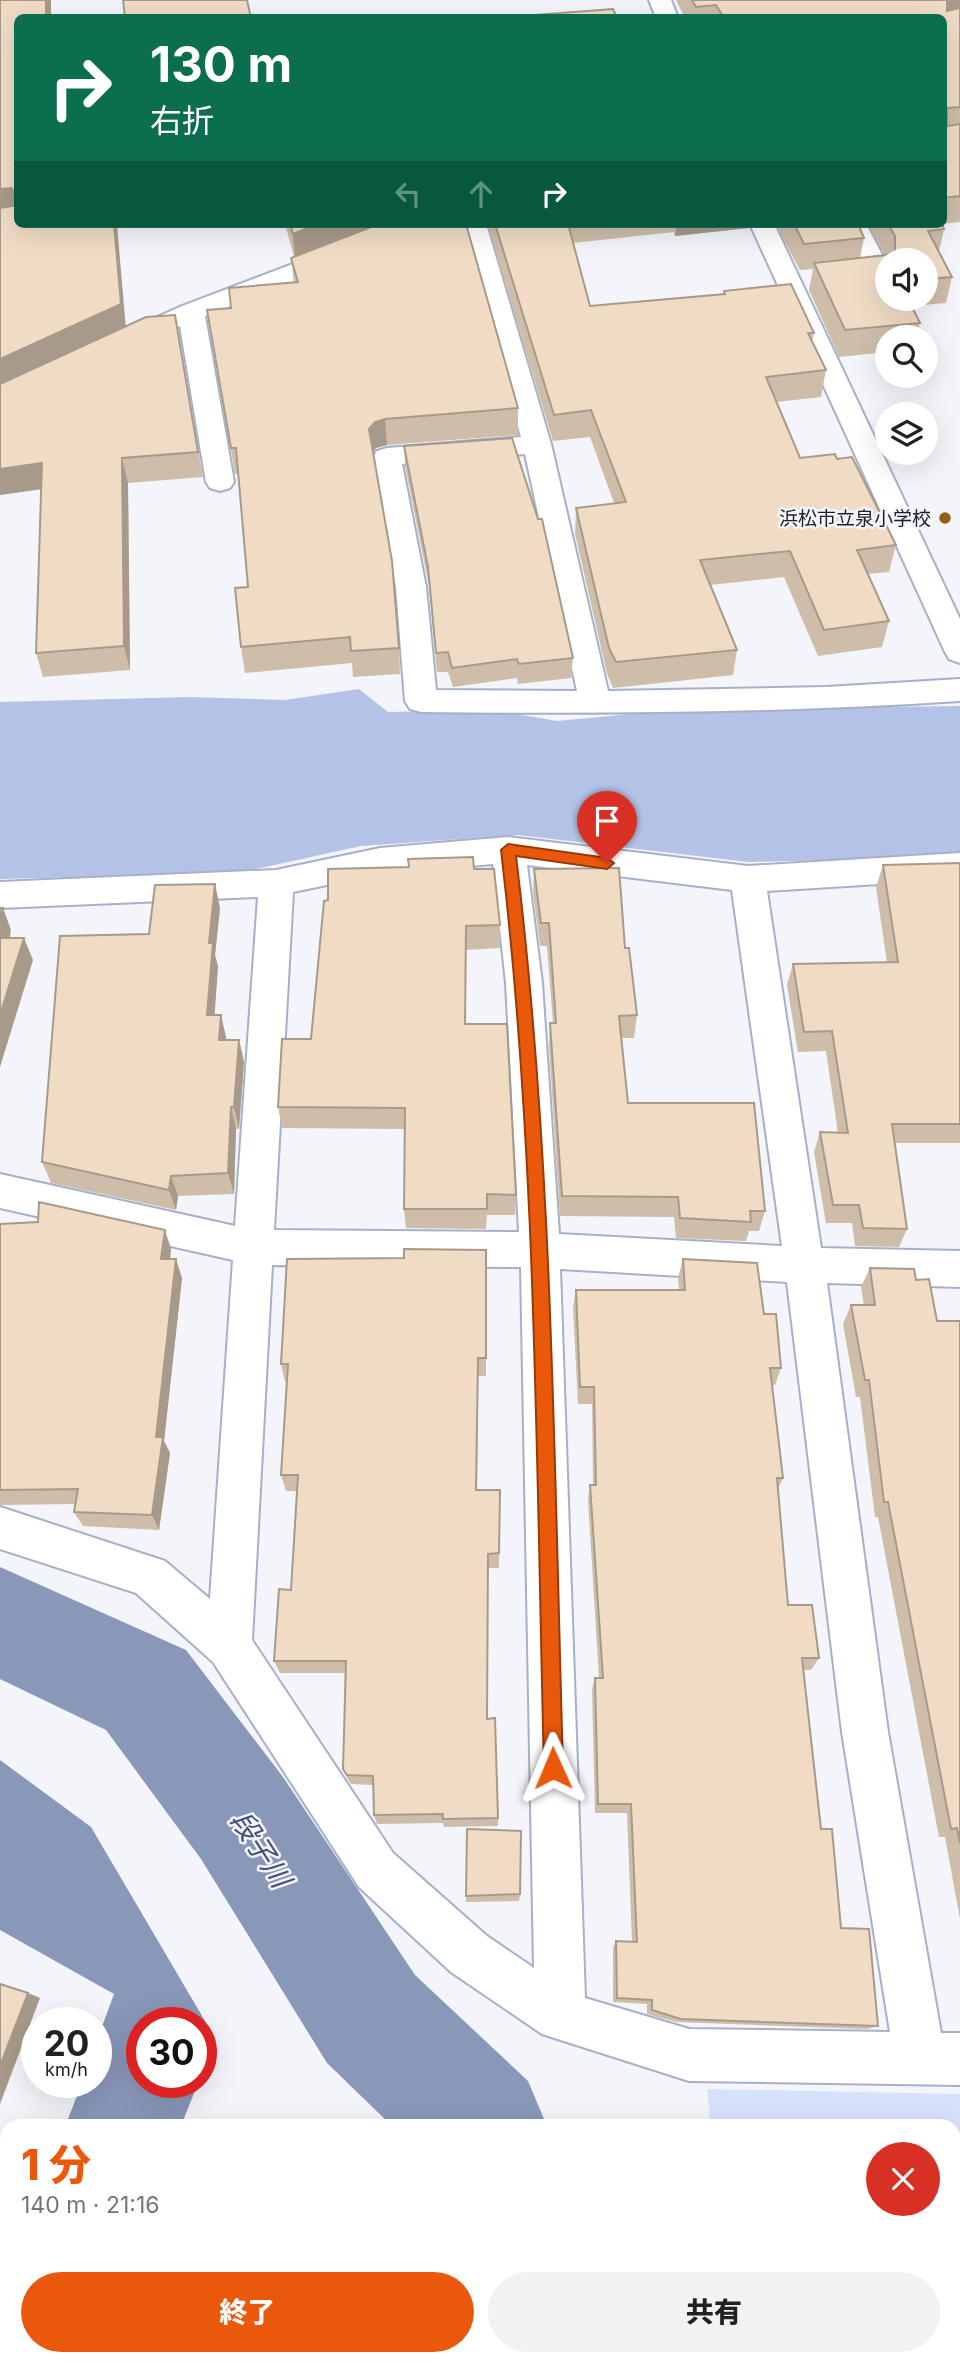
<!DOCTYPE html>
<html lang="ja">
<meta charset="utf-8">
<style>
:root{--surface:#fff;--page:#f2f2f2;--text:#202124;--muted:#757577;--accent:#ea580c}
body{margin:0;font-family:Inter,"Noto Sans JP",sans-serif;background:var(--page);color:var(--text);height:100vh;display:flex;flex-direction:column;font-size:26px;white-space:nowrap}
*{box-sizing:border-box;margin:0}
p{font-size:23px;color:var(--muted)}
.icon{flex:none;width:38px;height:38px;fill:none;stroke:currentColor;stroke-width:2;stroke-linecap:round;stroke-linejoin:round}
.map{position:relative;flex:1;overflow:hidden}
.panel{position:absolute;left:0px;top:2119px;width:961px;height:247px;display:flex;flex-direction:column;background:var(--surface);border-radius:21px 21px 0 0;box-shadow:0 7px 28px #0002}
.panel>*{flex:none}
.hud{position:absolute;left:14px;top:14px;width:933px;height:214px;border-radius:10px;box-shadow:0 7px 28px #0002;background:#0b6e4f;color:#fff;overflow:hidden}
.fabs{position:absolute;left:875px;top:248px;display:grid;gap:14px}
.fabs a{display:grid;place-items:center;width:63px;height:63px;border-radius:50%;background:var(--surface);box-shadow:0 7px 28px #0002;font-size:35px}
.speed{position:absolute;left:21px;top:2007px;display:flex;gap:14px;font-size:35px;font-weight:700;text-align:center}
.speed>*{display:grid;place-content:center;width:91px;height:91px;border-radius:50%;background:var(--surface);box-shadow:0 7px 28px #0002;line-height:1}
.speed small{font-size:18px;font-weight:400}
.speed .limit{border:10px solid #d22;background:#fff;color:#111}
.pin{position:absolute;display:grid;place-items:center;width:60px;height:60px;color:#fff;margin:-72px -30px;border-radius:50% 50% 50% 0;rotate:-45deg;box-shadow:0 0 7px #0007}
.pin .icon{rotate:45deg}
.me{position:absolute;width:77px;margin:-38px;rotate:359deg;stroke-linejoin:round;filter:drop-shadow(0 0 5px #0008)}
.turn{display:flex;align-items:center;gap:24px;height:147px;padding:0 21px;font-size:32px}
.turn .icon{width:91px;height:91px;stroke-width:2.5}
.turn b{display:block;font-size:49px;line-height:60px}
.lanes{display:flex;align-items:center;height:66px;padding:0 21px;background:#0003;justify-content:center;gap:35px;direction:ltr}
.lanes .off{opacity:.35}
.round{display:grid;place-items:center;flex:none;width:74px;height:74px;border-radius:37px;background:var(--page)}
.headline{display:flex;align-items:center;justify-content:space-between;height:119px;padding:0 21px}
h1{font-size:42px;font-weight:800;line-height:52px;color:var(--accent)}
.button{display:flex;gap:14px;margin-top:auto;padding:14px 21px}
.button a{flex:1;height:80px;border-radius:42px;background:var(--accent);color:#fff;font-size:28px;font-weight:800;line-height:80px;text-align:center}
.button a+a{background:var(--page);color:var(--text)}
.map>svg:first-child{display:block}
.green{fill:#d6e1fc}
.forest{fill:#b3c2e6}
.water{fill:#8997b9}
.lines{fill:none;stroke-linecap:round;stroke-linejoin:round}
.river{fill:#8997b9;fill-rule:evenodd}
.minor-casing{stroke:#a6b0c9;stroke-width:4}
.minor{fill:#fff;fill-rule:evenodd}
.wall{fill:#cebda9;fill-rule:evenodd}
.shaded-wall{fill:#a89a8a}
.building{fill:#f0dcc5;stroke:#a89a8a;stroke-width:2}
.route{fill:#ea580c;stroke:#983908;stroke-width:2}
.poi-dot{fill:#945f14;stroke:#f3f5fa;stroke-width:2.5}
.labels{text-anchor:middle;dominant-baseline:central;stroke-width:5;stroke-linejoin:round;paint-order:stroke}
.far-poi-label{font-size:19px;fill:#1b1f29;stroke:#f3f5fa;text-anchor:end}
.near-water-label{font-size:28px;font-style:italic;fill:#3c4f7f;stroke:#f3f5fa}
</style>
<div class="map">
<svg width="960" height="2365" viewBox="0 0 960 2365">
<rect width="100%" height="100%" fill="#f3f5fa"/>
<polygon class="green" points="707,2089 960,2094 960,2270 954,2268 954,2126 711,2126"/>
<polygon class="forest" points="359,689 388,712 494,710 557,721 685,709 960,706 960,857 748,862 518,835 361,846 238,873 0,879 0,702 189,697 285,700"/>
<polygon class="water" points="0,1760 91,1827 215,2038 201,2074 201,2023 142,2023 142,2082 198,2083 181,2126 66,2124 82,2083 96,2082 96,2043 114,1994 0,1930"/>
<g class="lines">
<g class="river">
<polygon points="0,1567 186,1650 283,1777 415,1975 528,2081 547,2126 392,2126 327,2063 201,1859 106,1730 0,1679"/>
<polygon points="954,2275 960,2275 960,2365 895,2365 893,2359 954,2359"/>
</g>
<g class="minor-casing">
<g id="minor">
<polygon points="649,0 671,0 678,18 656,18"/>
<polygon points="398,224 432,224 429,229 205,316 234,482 230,488 220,491 210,488 206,482 180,326 137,346 128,348 119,346 115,340 119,334 182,306"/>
<path d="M462,224H486L551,444L608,691L826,687L960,679V701C780,713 601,714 421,712L410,709L405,701L396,587L373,457L377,451L387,448L521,437ZM525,454L577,691L436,690L426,587L402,464Z"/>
<polygon points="750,224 774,224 960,619 960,663 949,659 945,652"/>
<polygon points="842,224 866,224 887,264 887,279 846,285 837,282 833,277 837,272 863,267"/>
<path d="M508,837L748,866L960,853V879L767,891L821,1248L960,1251V1287L827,1283L888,1732L941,2033H960V2085L689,2081L542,2034L451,1972L359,1887L213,1662L136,1593L0,1549V1507L165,1561L210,1599L233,1260L0,1208V1174L235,1226L258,897L0,908V882L276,870L380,848ZM493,864L506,983L519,1232L274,1230L293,892L380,874ZM527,865L732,890L782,1246L559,1234L542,983ZM272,1265L521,1267L534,1968L487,1936L393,1853L252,1640ZM560,1269L787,1282L842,1732L890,2032L689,2029L585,1998Z"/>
<polygon points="0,2140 7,2143 7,2195 0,2192"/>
<polygon points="397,2359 453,2359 451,2365 395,2365"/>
<polygon points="455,2359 521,2359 524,2365 458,2365"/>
</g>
</g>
<use href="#minor" class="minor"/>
</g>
<g class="wall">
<polygon points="0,0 51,0 51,18 18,18 18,224 126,327 175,315 203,477 128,483 130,670 43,677 36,653 41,489 0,495"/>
<path d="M676,0H960V222L942,224L944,229L939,251L952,277L946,303L911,306L920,323L916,338H887V352L839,357L809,290L813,269L800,270L775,224H858L864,238L860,258L885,255L867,224H943V18H685ZM887,261H926V299H887Z"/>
<polygon points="285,224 466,224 518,408 518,435 387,445 376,448 373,452 399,648 400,674 353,677 352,663 245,673 241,647 248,587 238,474 235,474 207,310 231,308 294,283 291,258 294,256"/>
<polygon points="487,224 749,224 749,228 675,236 674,232 573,243 590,306 723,294 724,291 814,333 812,342 826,370 821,397 776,402 800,458 837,459 896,545 889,572 867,574 889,621 882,647 818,656 784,577 710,585 737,650 733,675 613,688 607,674 575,534 576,508 614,503 590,437 553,441"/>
<polygon points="404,446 573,658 571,678 518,684 517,678 453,687 448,672 437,672 429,586 405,466"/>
<polygon points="960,863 960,1143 895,1143 907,1229 899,1247 855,1246 852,1223 826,1223 814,1152 820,1132 838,1133 826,1051 798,1052 787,985 793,964 887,963 876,887 883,865"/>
<polygon points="474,869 500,925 500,948 466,950 465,1024 516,1195 515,1215 487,1215 486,1229 406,1228 404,1209 405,1129 282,1128 278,1107 311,1039"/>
<polygon points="534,869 625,948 637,1015 634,1038 621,1038 628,1103 765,1211 759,1231 749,1231 746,1241 676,1238 674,1217 560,1216 549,1046 550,1023 553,1023 547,946 540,946 533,892"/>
<polygon points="220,908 215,955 218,966 214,1015 226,1037 226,1040 239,1040 244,1062 239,1129 236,1129 234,1194 178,1196 176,1210 51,1183 42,1162 149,934"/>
<polygon points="0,1224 171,1249 170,1259 182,1278 164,1441 170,1453 159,1530 83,1526 74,1512 75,1504 0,1505"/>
<polygon points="486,1250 486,1376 478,1376 477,1490 499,1553 499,1568 488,1568 487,1719 498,1818 498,1826 444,1827 443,1823 377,1824 374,1815 373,1785 351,1784 347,1778 343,1769 345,1673 280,1673 274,1661 291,1590 297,1491 286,1491 281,1475 287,1382 285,1382 281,1364 404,1258"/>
<polygon points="683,1259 764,1314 781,1368 775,1385 772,1385 783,1478 778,1489 788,1605 819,1658 811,1670 803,1670 821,1829 841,1928 878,2026 867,2029 676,2022 647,2014 647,2004 613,2002 613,1947 616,1941 632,1942 627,1813 595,1813 592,1689 595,1678 599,1678 588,1500 590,1485 593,1485 592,1404 578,1404 573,1308 576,1290 679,1290 678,1278"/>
<polygon points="870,1268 916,1280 937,1321 960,1321 960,1919 945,1837 939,1837 878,1517 875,1517 860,1397 856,1397 843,1324 851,1305 864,1305 861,1287"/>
<polygon points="520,1894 519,1901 466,1902 466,1896"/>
</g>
<g class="shaded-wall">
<rect x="46" y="0" width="5" height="18"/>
<polygon points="945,0 960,0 960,14 943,20"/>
<polygon points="12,188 18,212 0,214 0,189"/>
<polygon points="114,224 117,225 126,329 0,387 0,359"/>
<polygon points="318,224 391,224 295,260 293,234"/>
<polygon points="677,224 749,224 749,228 675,236"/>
<polygon points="385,419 387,445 376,448 371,456 369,429 375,422"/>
<polygon points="122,458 128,483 130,670 124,646"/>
<polygon points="42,463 49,488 0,495 0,469"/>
<polygon points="215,884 220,908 215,955 218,966 213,1038 207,1015 209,943"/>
<polygon points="3,908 11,930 6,961 0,946 0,922"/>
<polygon points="24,938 33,960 0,1067 0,1015"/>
<polygon points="221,1015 226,1037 224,1062 219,1040"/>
<polygon points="239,1040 244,1062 239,1129 234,1107"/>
<polygon points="231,1107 236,1129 234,1194 228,1173"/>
<polygon points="171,1176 178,1196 176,1210 169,1190"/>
<polygon points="165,1230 171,1249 168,1278 161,1259"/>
<polygon points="176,1259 182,1278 164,1441 170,1453 159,1530 152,1515 156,1437"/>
<polygon points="28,1993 40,1998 0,2104 0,2066"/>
<polygon points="0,2298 7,2301 7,2313 0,2310"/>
<polygon points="90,2359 115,2359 127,2365 102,2365"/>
<polygon points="332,2359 351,2359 365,2365 346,2365"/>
</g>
<g class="building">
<polygon points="0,0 46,0 46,18 18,18 18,197 15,197 12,188 0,189"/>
<polygon points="123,0 247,0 251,18 125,18"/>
<polygon points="692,0 947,0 947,11 960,8 960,107 947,108 947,126 960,124 960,196 943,198 943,18 724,18 716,5 696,7"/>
<polygon points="613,9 617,18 495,18"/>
<polygon points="18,205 18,224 114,224 121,304 0,359 0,208"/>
<polygon points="290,224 318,224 293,234"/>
<polygon points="379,224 466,224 518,408 385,419 375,422 369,429 392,561 399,648 351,651 350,637 241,647 235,588 248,587 236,448 231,448 207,310 231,308 229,288 298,282 291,258"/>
<polygon points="495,224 568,224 590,306 725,294 724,291 791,284 814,333 808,333 826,370 766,377 800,458 835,454 837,459 852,457 896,545 857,550 889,621 824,630 790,551 700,560 737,650 616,662 609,648 576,508 626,502 591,410 554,415"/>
<polygon points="794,224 858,224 864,238 804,244"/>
<polygon points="888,224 942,224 944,229 928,231 952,277 926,279 926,261 887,261 887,299 908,299 920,323 845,330 814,263 895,254 895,236"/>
<polygon points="175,315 198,452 122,458 124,646 36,653 42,463 0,469 0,384 146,317"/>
<polygon points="512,438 538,519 542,519 573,658 519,664 517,659 452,668 448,652 436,653 428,567 404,446"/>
<polygon points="473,857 474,869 494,869 500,925 466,926 465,1024 507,1024 516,1195 487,1194 487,1209 404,1209 405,1108 278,1107 282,1039 311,1039 324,901 328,900 328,869 409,867 408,859"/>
<polygon points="960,863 960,1124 892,1124 907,1229 863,1228 859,1205 833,1205 820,1132 848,1133 832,1031 804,1032 793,964 898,962 883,865"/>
<polygon points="619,868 625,948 629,948 637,1015 619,1016 628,1103 754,1103 765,1211 750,1211 751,1222 680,1218 678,1197 562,1196 550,1023 556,1023 549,923 541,923 534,869"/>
<polygon points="215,884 209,943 213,943 207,1015 221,1015 219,1040 239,1040 234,1107 231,1107 228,1173 171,1176 169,1190 42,1162 60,936 149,934 155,885"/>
<polygon points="0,908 3,908 0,922"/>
<polygon points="0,938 24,938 0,1015"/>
<polygon points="39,1202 165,1230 161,1259 176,1259 156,1437 163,1437 152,1515 74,1512 78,1489 0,1490 0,1224 38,1222"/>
<polygon points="404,1249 486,1250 486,1358 478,1358 476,1490 500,1490 499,1553 488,1554 487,1719 495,1718 498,1818 443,1819 443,1814 374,1815 373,1776 347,1775 343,1769 346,1661 274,1661 279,1589 291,1590 298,1475 281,1475 288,1364 281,1364 287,1259 404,1258"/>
<polygon points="683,1259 757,1263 764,1314 776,1314 781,1368 770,1368 783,1478 777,1478 788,1605 812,1605 819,1658 802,1658 821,1829 832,1829 841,1928 869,1929 878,2026 681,2019 652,2010 652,2000 617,1998 616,1941 637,1942 631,1804 598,1804 595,1678 603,1678 590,1485 596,1485 594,1387 580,1387 576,1290 685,1290"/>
<polygon points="870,1268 914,1269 916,1280 929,1279 937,1321 960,1321 960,1843 957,1828 951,1829 888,1502 884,1502 869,1380 865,1380 851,1305 875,1305"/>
<polygon points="467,1829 521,1831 520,1894 466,1896"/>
<polygon points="0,1984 28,1993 0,2066"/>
<polygon points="0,2310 7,2313 7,2359 90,2359 102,2365 0,2365"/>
<polygon points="267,2359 332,2359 346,2365 265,2365"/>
</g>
<path class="route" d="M508,844L607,858L614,863L607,869L516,856C553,1158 554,1464 563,1768L560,1775L553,1777L546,1775L544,1768C536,1461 537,1154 501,850Z"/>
<circle class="poi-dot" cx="945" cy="518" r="7"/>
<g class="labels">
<g class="far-poi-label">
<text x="931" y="518">浜松市立泉小学校</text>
</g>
<g class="near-water-label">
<text transform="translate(261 1849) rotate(57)">段子川</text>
</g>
</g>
</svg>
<div class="fabs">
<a><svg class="icon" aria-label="sound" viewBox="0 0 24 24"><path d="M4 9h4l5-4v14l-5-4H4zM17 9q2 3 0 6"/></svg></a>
<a><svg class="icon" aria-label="search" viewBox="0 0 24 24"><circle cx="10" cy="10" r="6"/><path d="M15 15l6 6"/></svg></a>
<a><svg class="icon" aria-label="layers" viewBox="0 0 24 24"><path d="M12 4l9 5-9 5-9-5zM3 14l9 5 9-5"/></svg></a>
</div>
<div class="speed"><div>20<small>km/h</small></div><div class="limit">30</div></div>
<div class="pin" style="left:607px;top:863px;background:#d93025"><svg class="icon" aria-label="arrive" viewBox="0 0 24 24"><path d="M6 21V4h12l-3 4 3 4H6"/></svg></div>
<svg class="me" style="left:553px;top:1768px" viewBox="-20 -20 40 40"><path d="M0-17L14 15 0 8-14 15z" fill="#ea580c" stroke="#fff" stroke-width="4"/></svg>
<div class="hud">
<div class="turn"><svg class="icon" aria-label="right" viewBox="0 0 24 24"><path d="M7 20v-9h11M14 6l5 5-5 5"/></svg><div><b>130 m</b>右折</div></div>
<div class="lanes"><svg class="icon off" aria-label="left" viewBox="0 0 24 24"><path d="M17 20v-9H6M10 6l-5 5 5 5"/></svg><svg class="icon off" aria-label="ahead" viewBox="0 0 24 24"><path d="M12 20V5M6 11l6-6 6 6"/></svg><svg class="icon" aria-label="right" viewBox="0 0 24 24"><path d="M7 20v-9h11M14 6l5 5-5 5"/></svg></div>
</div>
<section class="panel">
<div class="headline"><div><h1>1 分</h1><p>140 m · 21:16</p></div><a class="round" style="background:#d93025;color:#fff"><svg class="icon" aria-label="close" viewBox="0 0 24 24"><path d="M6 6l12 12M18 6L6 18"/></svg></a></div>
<div class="button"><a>終了</a><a>共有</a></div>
</section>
</div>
